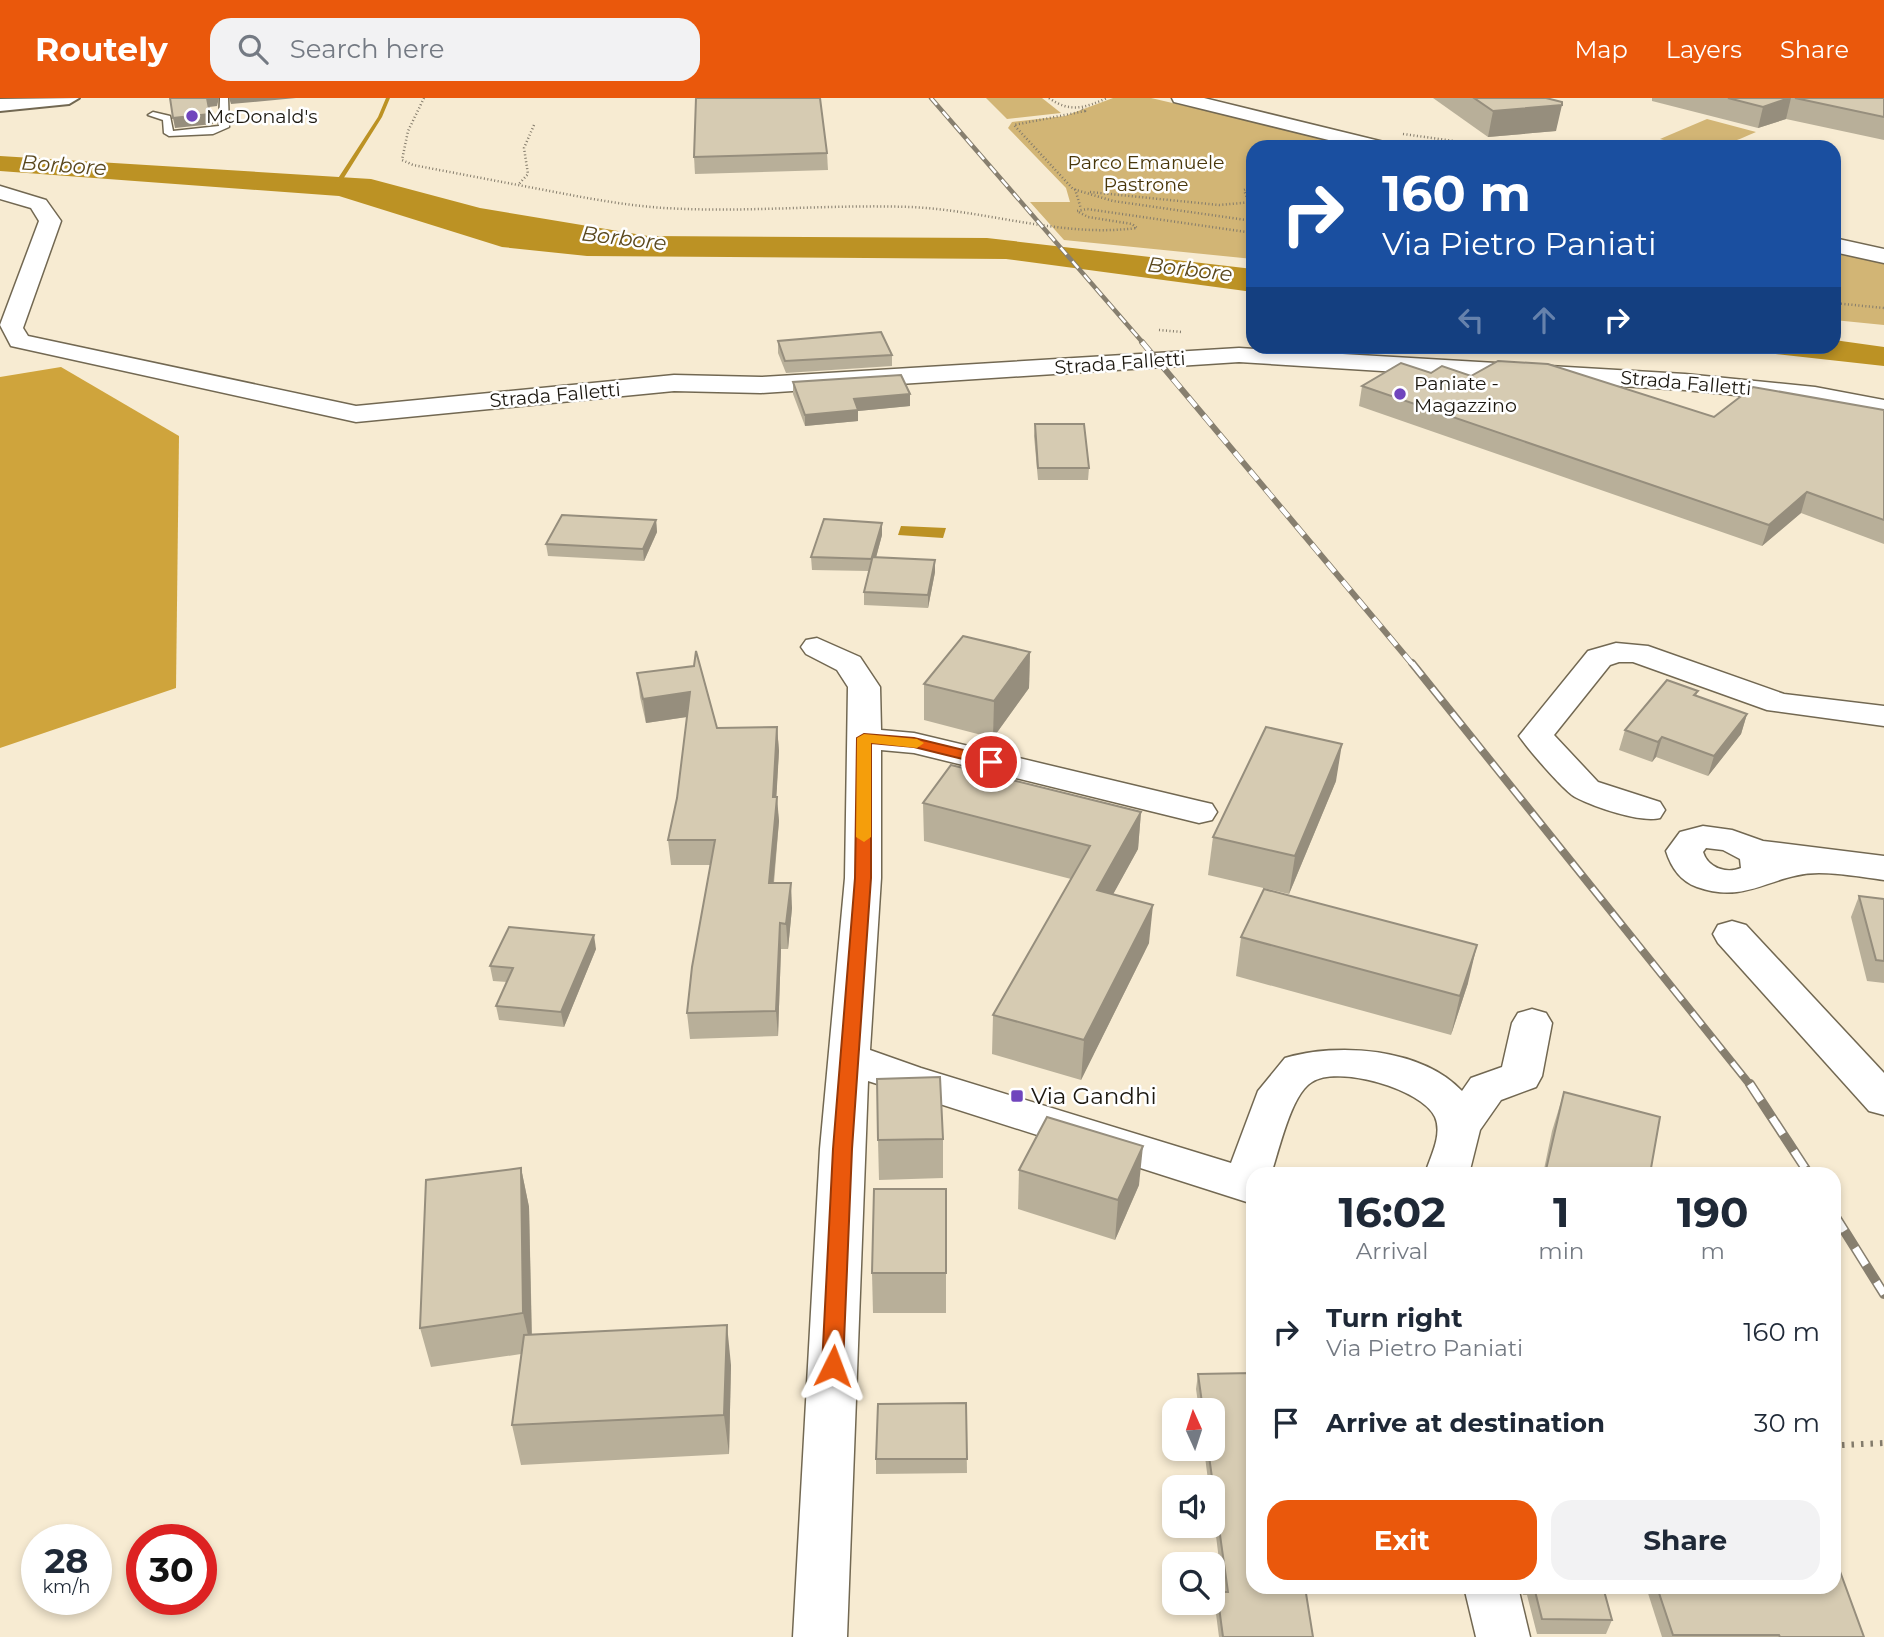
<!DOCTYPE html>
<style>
:root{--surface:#fff;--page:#f2f2f3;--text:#1f2937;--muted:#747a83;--accent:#ea580c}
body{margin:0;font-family:Montserrat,sans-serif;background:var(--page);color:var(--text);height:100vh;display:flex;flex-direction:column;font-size:26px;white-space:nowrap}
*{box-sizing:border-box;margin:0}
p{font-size:23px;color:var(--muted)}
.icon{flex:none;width:38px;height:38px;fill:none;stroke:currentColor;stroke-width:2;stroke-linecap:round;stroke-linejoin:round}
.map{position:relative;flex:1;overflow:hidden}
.drawer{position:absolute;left:1246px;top:1069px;width:595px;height:427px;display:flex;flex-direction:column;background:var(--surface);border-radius:21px;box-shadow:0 4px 10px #0003}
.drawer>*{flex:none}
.top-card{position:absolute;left:1246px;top:42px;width:595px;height:214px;border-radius:21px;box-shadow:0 4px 10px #0003;background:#1a4fa0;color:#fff;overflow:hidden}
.needle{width:46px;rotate:357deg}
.tools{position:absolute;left:1162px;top:1300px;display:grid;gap:14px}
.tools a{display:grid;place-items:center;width:63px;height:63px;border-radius:14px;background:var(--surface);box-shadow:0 4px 10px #0003;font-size:35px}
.speed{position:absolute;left:21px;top:1426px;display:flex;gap:14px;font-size:35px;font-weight:700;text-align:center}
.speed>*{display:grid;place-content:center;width:91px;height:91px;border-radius:50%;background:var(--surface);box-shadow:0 4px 10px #0003;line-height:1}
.speed small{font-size:18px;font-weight:400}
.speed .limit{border:10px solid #d22;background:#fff;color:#111}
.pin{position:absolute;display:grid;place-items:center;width:60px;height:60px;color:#fff;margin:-30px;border:4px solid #fff;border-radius:50%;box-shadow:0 2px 7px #0007}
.me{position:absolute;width:77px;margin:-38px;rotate:3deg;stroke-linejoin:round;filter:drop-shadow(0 0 5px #0008)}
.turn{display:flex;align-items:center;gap:24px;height:147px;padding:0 21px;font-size:32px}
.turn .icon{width:91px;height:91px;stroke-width:2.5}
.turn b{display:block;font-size:49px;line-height:60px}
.lanes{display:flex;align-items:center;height:66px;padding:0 21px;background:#0003;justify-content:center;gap:35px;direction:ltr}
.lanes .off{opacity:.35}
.eta{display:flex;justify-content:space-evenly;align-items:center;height:119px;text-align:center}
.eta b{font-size:42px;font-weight:700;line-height:49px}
.cta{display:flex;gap:14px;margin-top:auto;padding:14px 21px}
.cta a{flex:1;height:80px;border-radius:21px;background:var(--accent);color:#fff;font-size:28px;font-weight:700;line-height:80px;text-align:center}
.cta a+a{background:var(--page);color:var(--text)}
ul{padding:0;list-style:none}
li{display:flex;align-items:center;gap:21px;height:91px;padding:0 21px}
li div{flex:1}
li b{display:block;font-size:26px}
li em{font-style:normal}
header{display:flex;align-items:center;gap:42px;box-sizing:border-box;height:98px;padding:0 35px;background:var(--accent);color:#fff}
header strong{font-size:33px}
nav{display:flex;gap:38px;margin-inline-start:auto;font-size:24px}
.search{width:490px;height:63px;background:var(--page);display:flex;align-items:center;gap:18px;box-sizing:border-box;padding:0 24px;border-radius:21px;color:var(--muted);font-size:26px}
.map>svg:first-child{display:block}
.green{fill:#d2b575}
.forest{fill:#cfa43c}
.water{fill:#bc9224}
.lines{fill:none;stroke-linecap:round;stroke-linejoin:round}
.stream{fill:#bc9224;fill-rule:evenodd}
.lane-casing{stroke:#726852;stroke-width:3}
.street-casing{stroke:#726852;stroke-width:3}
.primary-casing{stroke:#726852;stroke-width:4}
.path-far1{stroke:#837b6b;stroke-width:2.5;stroke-dasharray:1 2.5;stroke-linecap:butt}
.path{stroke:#837b6b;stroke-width:6;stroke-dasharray:2.5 7;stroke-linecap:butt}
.lane{fill:#fff;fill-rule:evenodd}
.street{fill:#fff;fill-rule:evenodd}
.primary{fill:#fff;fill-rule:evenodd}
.rail-far3-casing{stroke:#877f6f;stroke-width:4.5}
.rail-far2-casing{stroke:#877f6f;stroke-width:6}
.rail-far1-casing{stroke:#877f6f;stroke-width:8}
.rail-casing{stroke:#877f6f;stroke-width:10}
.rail-far3{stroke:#fff;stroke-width:2.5;stroke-dasharray:9;stroke-linecap:butt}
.rail-far2{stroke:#fff;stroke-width:4.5;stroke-dasharray:12;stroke-linecap:butt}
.rail-far1{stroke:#fff;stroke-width:5;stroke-dasharray:16;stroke-linecap:butt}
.rail{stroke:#fff;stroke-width:7;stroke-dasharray:20;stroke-linecap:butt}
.wall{fill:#b8af99}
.shaded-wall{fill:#968e7d}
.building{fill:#d6cbb2;stroke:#968e7d;stroke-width:2}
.route{fill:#ea580c;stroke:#983908;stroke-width:2}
.slow{fill:#f59e0b}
.poi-dot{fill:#7045bd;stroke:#fff;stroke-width:2.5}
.labels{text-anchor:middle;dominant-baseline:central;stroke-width:5;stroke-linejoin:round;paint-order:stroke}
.far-poi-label{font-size:19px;fill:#1c1810;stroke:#fff;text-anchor:start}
.far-park-label{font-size:19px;fill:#49370b;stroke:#fff}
.far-street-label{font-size:19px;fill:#1c1810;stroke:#fff}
.far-water-label{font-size:21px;font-style:italic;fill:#5b491f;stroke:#fff}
.poi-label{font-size:23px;fill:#1c1810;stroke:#fff;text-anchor:start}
</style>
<header>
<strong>Routely</strong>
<div class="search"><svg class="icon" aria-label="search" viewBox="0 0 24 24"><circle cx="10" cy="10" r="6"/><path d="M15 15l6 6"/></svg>Search here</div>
<nav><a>Map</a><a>Layers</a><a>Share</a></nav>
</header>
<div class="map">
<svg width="1884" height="1539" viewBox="0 0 1884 1539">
<rect width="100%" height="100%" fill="#f7ebd2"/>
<g class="green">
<polygon points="986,0 1042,0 1061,15 1007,21"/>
<polygon points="1113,0 1151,0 1361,49 1253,49 1253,161 1064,142 1030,104 1070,104 1066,90 1008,30 1012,24 1065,18"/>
<path d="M1707,21L1756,34C1716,52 1702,53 1660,41Z"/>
<polygon points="1834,152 1884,163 1884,227 1834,222"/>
</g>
<polygon class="forest" points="61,269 179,338 176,590 0,650 0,279"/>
<g class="water">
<polygon points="0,58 371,81 480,110 648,138 987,140 1253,171 1253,194 1006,161 587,158 502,149 339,98 0,73"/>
<polygon points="1834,242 1884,249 1884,268 1714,249 1834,248"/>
<polygon points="901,428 946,430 943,440 898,437"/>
</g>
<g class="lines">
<polygon class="stream" points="386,0 390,0 382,19 340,86 336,86 335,85 378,19"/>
<g class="lane-casing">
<polygon id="lane" points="220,0 228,0 229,29 213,36 169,38 164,35 163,22 148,17 153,14 170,18 173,33 219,28"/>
</g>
<g class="street-casing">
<g id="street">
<polygon points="1172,0 1204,0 1388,45 1391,49 1357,49 1174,4"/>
<polygon points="0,88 46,102 61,123 23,230 28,238 356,308 674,277 761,279 1239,250 1685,276 1815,289 1884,302 1884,318 1815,305 1685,292 1239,264 761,295 674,293 356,324 11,248 0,227 39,123 31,110 0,101"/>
<polygon points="1834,140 1884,151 1884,165 1834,154"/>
<path d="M817,540L860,559L880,589L881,632L914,635L1199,703L1212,706L1217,714L1212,722L1199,725L914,655L881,652V780L870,952L921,970L1231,1065L1258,993L1285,960C1338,944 1422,950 1462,993L1471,980L1502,969L1512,925L1518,915L1532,911L1546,915L1552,925L1542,978L1536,989L1501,1002L1480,1032L1469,1076H1425C1430,1059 1443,1037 1435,1019C1422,991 1338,967 1312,984C1291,996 1279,1053 1271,1076H1253V1106L868,983L847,1539H793L820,1051L845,780L848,589L837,572L806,556L801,549L806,542Z"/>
<path d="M1616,545L1648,548L1784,596L1884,608V628L1767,612L1633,564H1619L1610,567L1554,637L1598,684L1660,704L1665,712L1660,720C1640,725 1594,709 1575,699C1563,692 1528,651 1519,638L1588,553Z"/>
<path d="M1703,728L1732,732L1763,743L1884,758V782C1863,779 1840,775 1819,775C1772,775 1748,807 1697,789C1680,783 1671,769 1666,753L1680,734ZM1706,750L1723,752L1740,761L1741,770C1726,776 1708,770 1703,754Z"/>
<polygon points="1732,823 1746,827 1884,975 1884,1017 1869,1013 1718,845 1713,836 1718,827"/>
<polygon points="1464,1489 1518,1489 1530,1539 1476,1539"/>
</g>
</g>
<g class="primary-casing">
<polygon id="primary" points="79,0 69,6 0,13 0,1"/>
</g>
<g class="path-far1">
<polyline points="424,0 408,33 402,62 413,67 518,87"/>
<path d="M1049,0C1070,15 1085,10 1107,0"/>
<polyline points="1082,11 1085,13 1014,27 1073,91 1113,103 1253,123"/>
<path d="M534,27L524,50L528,76L518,87C567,96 616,107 665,110C746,115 829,106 910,109C986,112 1061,140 1137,130L1132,126L1088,119L1077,113L1087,111L1253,135"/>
<polyline points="1403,36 1498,49"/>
<polyline points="1075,91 1081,111"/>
<polyline points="1090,94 1219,107 1253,104"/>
<polyline points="1249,105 1244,92 1253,88"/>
<polyline points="1834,205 1884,210"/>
<polyline points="1159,232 1182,234"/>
</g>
<polyline class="path" points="1842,1347 1884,1345"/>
<use href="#lane" class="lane"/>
<use href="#street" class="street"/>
<use href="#primary" class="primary"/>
<g class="rail-far3-casing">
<polyline id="rail-far3" points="931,0 1144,246"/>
</g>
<g class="rail-far2-casing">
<polyline id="rail-far2" points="1142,244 1413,567"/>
</g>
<g class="rail-far1-casing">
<polyline id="rail-far1" points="1412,565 1751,988"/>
</g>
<g class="rail-casing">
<g id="rail">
<polyline points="1750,986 1809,1076"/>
<polyline points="1834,1116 1884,1196"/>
</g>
</g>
<use href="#rail-far3" class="rail-far3"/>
<use href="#rail-far2" class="rail-far2"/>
<use href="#rail-far1" class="rail-far1"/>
<use href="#rail" class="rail"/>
</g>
<g class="wall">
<polygon points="1433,0 1546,0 1556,33 1488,39"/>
<polygon points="1652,0 1884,0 1884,42 1786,21 1758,30 1652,3"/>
<polygon points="827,55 828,72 695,76 694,59"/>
<polygon points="778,243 892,257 892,268 786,275 778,255"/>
<polygon points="1471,278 1714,319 1884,312 1884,446 1801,415 1762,448 1359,308 1362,288"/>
<polygon points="793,284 910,308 858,313 858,323 805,328 793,296"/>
<polygon points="1035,326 1089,370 1088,382 1038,382 1034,338"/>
<polygon points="656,422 657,434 644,463 548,458 546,446"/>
<polygon points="882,437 876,459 935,462 935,474 928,510 864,507 864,494 869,473 812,472 811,459"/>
<polygon points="1030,554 1029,590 993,640 924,622 924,586"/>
<polygon points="637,575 717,630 777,629 779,653 776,699 779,723 774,785 792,810 788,851 781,851 778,938 690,941 687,915 711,767 671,767 668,742 677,700 687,619 646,625 640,599"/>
<polygon points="1698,593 1696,598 1747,616 1741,636 1708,678 1656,659 1652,664 1619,652 1625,632"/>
<polygon points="1336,683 1289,796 1208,777 1213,739"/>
<polygon points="923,705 1141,714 1138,751 1113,796 1149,845 1081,982 992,956 993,917 1071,781 924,743"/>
<polygon points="1859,798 1884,801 1884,885 1867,883 1851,819"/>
<polygon points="1241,839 1468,885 1451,937 1236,878"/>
<polygon points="596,851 564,929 499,922 496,908 507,884 493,883 490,868"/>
<polygon points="1564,994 1650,1076 1543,1076 1552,1033"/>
<polygon points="943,1041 943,1080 879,1082 878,1042"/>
<polygon points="521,1070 529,1109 532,1237 731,1267 729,1356 521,1367 512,1327 521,1256 431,1269 420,1230"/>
<polygon points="1019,1072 1139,1087 1115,1142 1018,1111"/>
<polygon points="946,1091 946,1215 873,1215 872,1175"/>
<polygon points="1198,1276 1313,1539 1219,1539 1215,1508 1217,1494 1223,1494 1213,1414 1213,1390 1209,1390 1204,1351 1213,1351 1213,1312 1199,1312 1196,1291"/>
<polygon points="966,1305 967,1375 876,1376 876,1361"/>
<polygon points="1520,1489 1603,1489 1612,1522 1606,1536 1537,1536 1527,1497 1523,1497"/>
<polygon points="1646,1489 1834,1489 1864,1539 1662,1539"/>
</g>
<g class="shaded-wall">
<polygon points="207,0 219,0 217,8 209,9"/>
<polygon points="229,0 296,0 231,6"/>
<polygon points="1789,0 1791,0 1786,21 1758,30 1763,9"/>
<polygon points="1562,7 1556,33 1488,39 1493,13"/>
<polygon points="210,16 213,26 175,30 173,20"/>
<polygon points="910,296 910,308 858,313 858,323 805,328 805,317 854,301"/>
<polygon points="1807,394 1801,415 1762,448 1769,427"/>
<polygon points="656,422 657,434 644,463 643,451"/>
<polygon points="882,425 882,437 873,471 872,459"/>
<polygon points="935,462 935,474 928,510 928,497"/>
<polygon points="1030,554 1029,590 993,640 994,603"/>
<polygon points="690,594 693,618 646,625 643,601"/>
<polygon points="1747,616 1741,636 1708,678 1714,658"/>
<polygon points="777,629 779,653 775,724 773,699"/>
<polygon points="1662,639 1656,659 1652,664 1658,644"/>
<polygon points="1342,646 1336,683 1289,796 1295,758"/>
<polygon points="777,699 779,723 771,810 769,785"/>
<polygon points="1141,714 1138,751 1094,831 1097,792"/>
<polygon points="791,785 792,810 788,851 786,826"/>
<polygon points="1153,807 1149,845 1081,982 1084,942"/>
<polygon points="780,825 781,851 778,938 776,913"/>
<polygon points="594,837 596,851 564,929 561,914"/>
<polygon points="1477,847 1468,885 1451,937 1460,898"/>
<polygon points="1143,1048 1139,1087 1115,1142 1118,1102"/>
<polygon points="521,1070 529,1109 532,1255 523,1215"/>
<polygon points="727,1227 731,1267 729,1356 724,1317"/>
</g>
<g class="building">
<polygon points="170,0 207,0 210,16 173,20"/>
<polygon points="696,0 820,0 827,55 694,59"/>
<polygon points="1474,0 1546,0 1562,4 1562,7 1493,13"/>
<polygon points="1728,0 1789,0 1763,9"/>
<polygon points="1795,0 1884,0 1884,19"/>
<polygon points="881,234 892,257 785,263 778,243"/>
<polygon points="1498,263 1548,266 1714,319 1753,289 1884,312 1884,422 1807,394 1769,427 1362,288 1401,265 1431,275 1442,268 1471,278"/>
<polygon points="901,277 910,296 854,301 858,312 805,317 793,284"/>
<polygon points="1035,326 1084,326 1089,370 1038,370"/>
<polygon points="562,417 656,422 643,451 546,446"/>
<polygon points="824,421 882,425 872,459 935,462 928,497 864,494 872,461 811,459"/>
<polygon points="963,538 1030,554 994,603 924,586"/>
<polygon points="696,553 717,630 777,629 773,699 777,699 769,785 791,785 786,826 780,825 776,913 687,915 692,869 715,742 668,742 677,700 690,594 643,601 637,575 694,568"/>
<polygon points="1667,582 1698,593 1694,597 1747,616 1714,658 1662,639 1658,644 1625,632"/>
<polygon points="1266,629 1342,646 1295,758 1213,739"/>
<polygon points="951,667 1141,714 1097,792 1153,807 1084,942 993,917 1090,748 923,705"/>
<polygon points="1264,791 1477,847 1460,898 1241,839"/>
<polygon points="1859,798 1884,801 1884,863 1876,862"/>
<polygon points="509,829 594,837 561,914 496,908 513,870 490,868"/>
<polygon points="940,979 943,1041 878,1042 877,981"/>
<polygon points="1564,994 1660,1019 1650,1076 1545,1076"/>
<polygon points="1047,1019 1143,1048 1118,1102 1019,1072"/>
<polygon points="521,1070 523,1215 420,1230 426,1082"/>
<polygon points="874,1091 946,1091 946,1175 872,1175"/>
<polygon points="727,1227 724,1317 512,1327 524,1237"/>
<polygon points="1253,1275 1253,1489 1305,1489 1313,1539 1223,1539 1217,1494 1228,1494 1208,1351 1213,1351 1213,1312 1203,1312 1198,1276"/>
<polygon points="966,1305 967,1361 876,1361 878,1306"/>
<polygon points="1834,1457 1864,1539 1780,1539 1779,1537 1673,1537 1657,1489 1834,1489"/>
<polygon points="1534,1489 1603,1489 1612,1522 1542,1521"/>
</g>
<polygon class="route" points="864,636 914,640 997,660 999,664 991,668 914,649 871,645 871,780 852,1051 843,1268 840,1274 833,1277 825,1274 822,1268 833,1051 855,780 857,640"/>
<polygon class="slow" points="864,636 917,641 924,645 917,650 871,645 871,739 864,744 856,739 857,640"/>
<g class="poi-dot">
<circle cx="192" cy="18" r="7"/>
<circle cx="1400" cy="296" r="7"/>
<rect x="1010" y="991" width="14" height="14" rx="3.5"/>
</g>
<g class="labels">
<g class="far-poi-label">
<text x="206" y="18">McDonald's</text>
<text x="1414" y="285">Paniate -<tspan x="1414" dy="22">Magazzino</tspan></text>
</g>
<g class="far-park-label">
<text x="1146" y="64">Parco Emanuele<tspan x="1146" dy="22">Pastrone</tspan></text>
</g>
<g class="far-street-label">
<text transform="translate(1120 265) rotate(-4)">Strada Falletti</text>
<text transform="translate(1686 285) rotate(5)">Strada Falletti</text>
<text transform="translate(555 297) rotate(-5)">Strada Falletti</text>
</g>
<g class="far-water-label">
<text transform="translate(64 67) rotate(4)">Borbore</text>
<text transform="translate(624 140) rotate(7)">Borbore</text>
<text transform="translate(1190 171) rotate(7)">Borbore</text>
</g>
<g class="poi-label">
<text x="1031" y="998">Via Gandhi</text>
</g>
</g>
</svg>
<div class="tools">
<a><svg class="needle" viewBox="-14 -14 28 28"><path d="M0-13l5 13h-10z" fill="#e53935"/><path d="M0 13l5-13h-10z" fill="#747a83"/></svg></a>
<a><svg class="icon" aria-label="sound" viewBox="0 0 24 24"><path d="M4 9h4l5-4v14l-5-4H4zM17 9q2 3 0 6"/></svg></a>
<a><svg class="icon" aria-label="search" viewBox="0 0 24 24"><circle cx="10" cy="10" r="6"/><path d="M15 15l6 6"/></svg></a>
</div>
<div class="speed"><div>28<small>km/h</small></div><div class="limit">30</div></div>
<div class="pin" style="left:991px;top:664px;background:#d93025"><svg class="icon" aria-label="arrive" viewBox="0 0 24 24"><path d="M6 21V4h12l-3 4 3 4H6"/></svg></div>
<svg class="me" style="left:833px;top:1268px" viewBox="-20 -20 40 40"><path d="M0-17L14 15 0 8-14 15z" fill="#ea580c" stroke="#fff" stroke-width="4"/></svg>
<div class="top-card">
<div class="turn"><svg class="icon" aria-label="right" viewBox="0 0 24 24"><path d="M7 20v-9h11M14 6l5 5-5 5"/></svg><div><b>160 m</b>Via Pietro Paniati</div></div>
<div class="lanes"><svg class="icon off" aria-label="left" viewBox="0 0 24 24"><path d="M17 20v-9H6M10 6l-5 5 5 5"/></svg><svg class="icon off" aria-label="ahead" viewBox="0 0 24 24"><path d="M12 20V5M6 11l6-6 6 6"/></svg><svg class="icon" aria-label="right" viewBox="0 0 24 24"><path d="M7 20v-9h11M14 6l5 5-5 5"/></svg></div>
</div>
<section class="drawer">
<div class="eta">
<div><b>16:02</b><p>Arrival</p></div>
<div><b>1</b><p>min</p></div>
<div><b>190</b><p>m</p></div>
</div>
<ul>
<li><svg class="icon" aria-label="right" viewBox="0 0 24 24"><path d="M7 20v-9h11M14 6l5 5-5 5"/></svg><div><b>Turn right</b><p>Via Pietro Paniati</p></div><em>160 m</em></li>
<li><svg class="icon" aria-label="arrive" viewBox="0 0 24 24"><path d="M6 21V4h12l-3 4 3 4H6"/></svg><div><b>Arrive at destination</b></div><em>30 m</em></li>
</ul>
<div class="cta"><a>Exit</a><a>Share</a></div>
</section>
</div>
